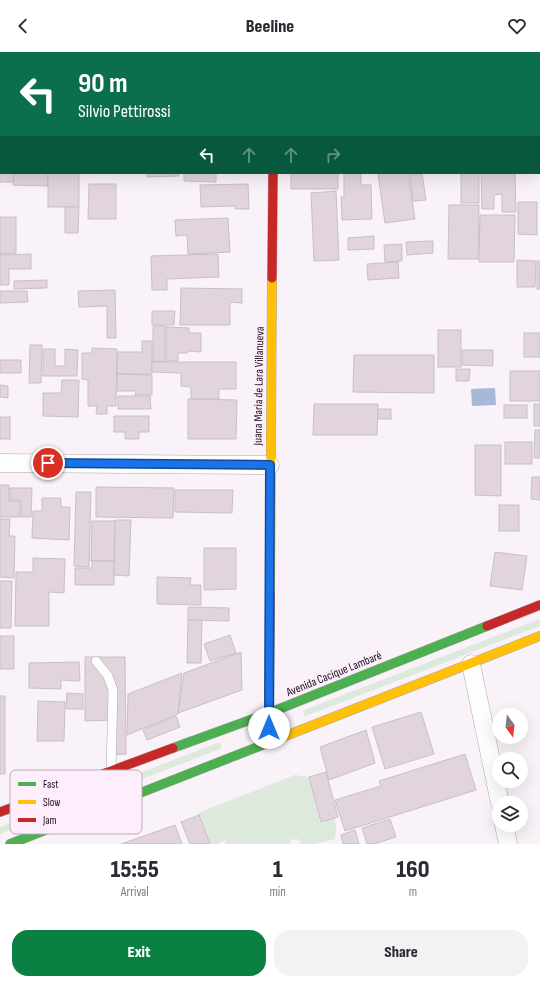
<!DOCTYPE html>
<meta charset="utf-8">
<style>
:root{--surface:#fff;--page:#f2f2f3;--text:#2b2b33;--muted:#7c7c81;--accent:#0b8043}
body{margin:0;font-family:"Sofia Sans Condensed",sans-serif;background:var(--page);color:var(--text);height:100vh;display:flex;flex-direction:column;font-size:15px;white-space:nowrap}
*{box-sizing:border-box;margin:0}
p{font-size:13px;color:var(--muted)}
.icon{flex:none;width:22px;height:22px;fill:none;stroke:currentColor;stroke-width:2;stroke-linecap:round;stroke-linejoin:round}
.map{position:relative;height:792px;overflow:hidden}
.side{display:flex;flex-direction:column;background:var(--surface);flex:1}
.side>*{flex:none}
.hud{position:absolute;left:0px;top:0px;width:540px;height:122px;box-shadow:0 4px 16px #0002;background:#0b6e4f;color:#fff;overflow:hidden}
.needle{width:26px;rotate:165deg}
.fabs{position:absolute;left:492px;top:656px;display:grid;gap:8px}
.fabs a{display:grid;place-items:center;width:36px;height:36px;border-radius:50%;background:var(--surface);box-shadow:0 4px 16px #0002;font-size:20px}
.pin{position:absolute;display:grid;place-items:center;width:34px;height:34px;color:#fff;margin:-17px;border:2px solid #fff;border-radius:50%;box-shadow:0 1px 4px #0007}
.me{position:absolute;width:44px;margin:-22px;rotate:0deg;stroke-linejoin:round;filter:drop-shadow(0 0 3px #0008)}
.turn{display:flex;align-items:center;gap:14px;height:84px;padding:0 12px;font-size:18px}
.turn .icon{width:52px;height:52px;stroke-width:2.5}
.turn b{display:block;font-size:28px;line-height:34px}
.lanes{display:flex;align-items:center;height:38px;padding:0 12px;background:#0003;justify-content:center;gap:20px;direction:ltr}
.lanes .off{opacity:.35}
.eta{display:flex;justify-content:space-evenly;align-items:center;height:68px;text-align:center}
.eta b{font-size:24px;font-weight:800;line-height:28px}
.button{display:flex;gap:8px;margin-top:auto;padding:8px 12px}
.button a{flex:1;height:46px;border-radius:16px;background:var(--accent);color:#fff;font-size:16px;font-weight:800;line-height:46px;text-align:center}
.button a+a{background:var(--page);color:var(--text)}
header{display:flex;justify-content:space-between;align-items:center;height:52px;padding:0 12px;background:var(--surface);font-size:18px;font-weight:800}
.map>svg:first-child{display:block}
.green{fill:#dde9dc}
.water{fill:#a9b7d9}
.building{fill:#e1d4dc;stroke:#c9bfc6}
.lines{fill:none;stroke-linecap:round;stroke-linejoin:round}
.lane-casing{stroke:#b0a8af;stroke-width:10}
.street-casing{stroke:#b0a8af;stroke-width:19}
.fast-casing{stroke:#b0a8af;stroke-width:10}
.slow-casing{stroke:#b0a8af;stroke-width:10}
.jam-casing{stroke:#b0a8af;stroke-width:10}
.lane{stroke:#fefdfe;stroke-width:9}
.street{stroke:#fefdfe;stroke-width:18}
.fast{stroke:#4caf50;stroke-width:9}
.slow{stroke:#ffc107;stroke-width:9}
.jam{stroke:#c62828;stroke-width:9}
.route-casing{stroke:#114b97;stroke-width:10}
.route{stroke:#1a73e8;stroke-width:7}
.labels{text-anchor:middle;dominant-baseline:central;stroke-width:3.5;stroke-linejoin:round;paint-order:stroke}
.street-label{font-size:12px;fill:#1a1119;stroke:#feeefc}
.key{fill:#feeefc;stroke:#baacb8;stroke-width:1}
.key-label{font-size:11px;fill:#1a1119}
</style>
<header><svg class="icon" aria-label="back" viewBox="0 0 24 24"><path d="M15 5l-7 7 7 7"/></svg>Beeline<svg class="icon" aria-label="heart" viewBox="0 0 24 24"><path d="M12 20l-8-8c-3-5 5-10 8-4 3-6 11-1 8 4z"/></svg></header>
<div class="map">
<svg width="540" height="792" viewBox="0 0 540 792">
<rect width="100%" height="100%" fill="#faf2f9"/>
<g class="green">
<polygon points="540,567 540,574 306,664 304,663 303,660 304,658"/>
<polygon points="217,691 221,692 221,694 220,697 0,782 0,775"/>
<polygon points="295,723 309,725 320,770 335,766 336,778 335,787 315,792 301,792 298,787 290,788 290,792 226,792 225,788 218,792 210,792 198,761"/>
</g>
<polygon class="water" points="495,336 496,353 472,354 471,337"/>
<g class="building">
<rect x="47" y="0" width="30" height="1"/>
<rect x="115" y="0" width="34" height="1"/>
<polygon points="181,0 234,0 181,1"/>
<polygon points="526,0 540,0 540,29 539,1"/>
<rect x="0" y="8" width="1" height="32"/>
<rect x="539" y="85" width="1" height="35"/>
<polygon points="0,116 1,121 14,121 14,130 0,130"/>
<polygon points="14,121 48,121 48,134 13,133"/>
<rect x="48" y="121" width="31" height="34"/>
<polygon points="147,121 179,121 179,124 147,125"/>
<polygon points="184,121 216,121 216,130 184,129"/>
<rect x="291" y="121" width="47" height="16"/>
<polygon points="344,121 361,121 361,133 371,133 372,167 342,168 341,145 344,145"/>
<polygon points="387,121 408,121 415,167 385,171 378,122"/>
<polygon points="422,121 426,148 413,149 410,123"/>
<rect x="461" y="121" width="18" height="30"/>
<polygon points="481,121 515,121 516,160 502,160 502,142 494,143 494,157 482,157"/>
<polygon points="89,132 116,132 116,167 88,167"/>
<polygon points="248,132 249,157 235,157 235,154 201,155 200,133"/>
<polygon points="336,139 339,208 314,209 311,141"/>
<polygon points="518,150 537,150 537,183 518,182"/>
<polygon points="449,153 479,153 478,207 448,207"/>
<polygon points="65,155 79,155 78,181 65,181"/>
<polygon points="480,163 515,163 514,210 479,210"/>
<polygon points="0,165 16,165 16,201 0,202"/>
<polygon points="228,166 230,200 188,202 187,183 176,184 175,168"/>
<polygon points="374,184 374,197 348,198 348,186"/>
<polygon points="433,189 433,201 407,203 406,190"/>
<polygon points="402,192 402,209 385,210 384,193"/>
<polygon points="31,202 31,217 9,217 9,233 0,233 0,203"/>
<polygon points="218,202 219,225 167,227 167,238 152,238 151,204"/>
<polygon points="517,208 536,209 535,235 517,235"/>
<rect x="537" y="209" width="3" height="28"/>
<polygon points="398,210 399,226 368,228 367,212"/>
<polygon points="47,228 47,236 14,237 14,229"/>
<polygon points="181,236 242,237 242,251 230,250 230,273 180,273"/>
<polygon points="115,238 116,286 107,286 107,254 79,255 78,239"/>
<polygon points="0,239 27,239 28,250 0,251"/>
<polygon points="152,259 175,259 174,273 152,273"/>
<polygon points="153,274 165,274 165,310 153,309"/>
<polygon points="166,275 189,276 189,281 201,281 201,300 188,299 187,301 178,301 178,309 166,309"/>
<rect x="438" y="278" width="23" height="37"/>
<rect x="524" y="281" width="16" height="24"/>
<polygon points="142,289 152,289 152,322 117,322 117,300 142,300"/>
<polygon points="30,293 42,293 41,331 29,331"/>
<polygon points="92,296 117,297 116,354 107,354 107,362 96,362 97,354 88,354 88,328 82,327 82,301 92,301"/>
<polygon points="43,297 55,297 55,314 65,314 65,297 78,298 77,324 43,324"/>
<polygon points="462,298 493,298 493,314 462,313"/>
<polygon points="354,303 434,303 434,341 353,340"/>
<rect x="0" y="308" width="21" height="13"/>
<polygon points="152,310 236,310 236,337 219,337 219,347 191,347 191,335 181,334 181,321 152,320"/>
<polygon points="456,317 470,317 469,329 456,329"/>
<rect x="510" y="319" width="30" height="30"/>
<polygon points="117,322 152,323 152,343 135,343 136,339 117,339"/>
<polygon points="62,328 79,328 78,365 43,364 43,341 61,341"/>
<polygon points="0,333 8,334 8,346 0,345"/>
<polygon points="118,344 150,344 151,357 118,357"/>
<polygon points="188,347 237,348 236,387 188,387"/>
<polygon points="314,352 378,352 377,383 313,383"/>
<rect x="534" y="352" width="6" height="22"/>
<rect x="504" y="353" width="23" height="13"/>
<rect x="378" y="357" width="13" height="10"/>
<polygon points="114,364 149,364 149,380 139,380 139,387 125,387 125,380 114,380"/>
<rect x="0" y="365" width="10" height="22"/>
<polygon points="535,378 540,378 540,406 534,406"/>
<rect x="505" y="390" width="27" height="22"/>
<polygon points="475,393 501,393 501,444 475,443"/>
<polygon points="532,425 540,425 540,448 531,447"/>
<polygon points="0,433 9,433 9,449 20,449 20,465 0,465"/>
<polygon points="96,435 174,436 173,466 96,465"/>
<polygon points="10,436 32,436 31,465 21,465 21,448 10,448"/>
<polygon points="175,438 233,438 232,461 175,460"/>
<polygon points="76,440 91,440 89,515 74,514"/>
<polygon points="42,446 61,446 61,455 70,455 69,488 32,486 33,459 42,459"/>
<rect x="499" y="453" width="20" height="26"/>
<polygon points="0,467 10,467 9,484 15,484 14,526 0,525"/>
<polygon points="115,468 131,468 129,524 114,523"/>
<polygon points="92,469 115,469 114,509 91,509"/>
<polygon points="204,496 236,496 236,537 204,538"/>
<polygon points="495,500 527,504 522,538 490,534"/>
<polygon points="33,506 65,507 64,541 49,540 49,574 15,574 16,520 33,520"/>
<polygon points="92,509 114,509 114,533 75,533 75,516 92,516"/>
<polygon points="157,525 191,526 190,533 201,533 201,553 157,552"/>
<polygon points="0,529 12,529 11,576 0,576"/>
<polygon points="188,555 229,556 229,569 188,568"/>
<polygon points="188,568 202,568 201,611 187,611"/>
<polygon points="230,583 236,601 210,609 204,592"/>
<rect x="0" y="584" width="14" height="33"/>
<polygon points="241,600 242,638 178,661 184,621"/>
<polygon points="85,605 125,605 126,702 113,703 113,668 85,669"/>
<polygon points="79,610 80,629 61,628 61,637 29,636 29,611"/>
<polygon points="182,621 178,662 127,683 128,642"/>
<polygon points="67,641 83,642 83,657 66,657"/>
<rect x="0" y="644" width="5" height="78"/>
<polygon points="38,649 65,650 64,689 37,689"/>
<polygon points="421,660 434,702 385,717 372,675"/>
<polygon points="176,664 180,675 147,688 143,678"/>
<polygon points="366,678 375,711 329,728 320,695"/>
<polygon points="465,702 476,738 345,779 335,748 381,734 379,729"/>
<polygon points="326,720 338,765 321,770 309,725"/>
<polygon points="199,763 210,792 190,792 181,770"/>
<polygon points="390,767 396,785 374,792 367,792 362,776"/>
<polygon points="175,773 182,792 121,792"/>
<polygon points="355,778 359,792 343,792 341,783"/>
</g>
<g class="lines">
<g class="lane-casing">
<polyline id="lane" points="96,609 108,624 113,638 111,718"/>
</g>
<g class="street-casing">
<g id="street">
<polyline points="0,61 1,61"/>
<polyline points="539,61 540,61"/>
<polyline points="0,411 270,413"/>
<polyline points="471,612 500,751"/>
<polyline points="504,773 508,792"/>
</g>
</g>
<g class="fast-casing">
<g id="fast">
<polyline points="173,696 269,661 487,574"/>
<polyline points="10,792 265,692"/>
</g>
</g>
<g class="slow-casing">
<g id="slow">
<polyline points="273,0 273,1"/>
<polyline points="270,542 272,226"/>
<polyline points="265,692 540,584"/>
</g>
</g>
<g class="jam-casing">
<g id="jam">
<polyline points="272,226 273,121"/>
<polyline points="487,574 540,553"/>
<polyline points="269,691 270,542"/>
<polyline points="0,760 173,696"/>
</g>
</g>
<use href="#lane" class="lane"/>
<use href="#street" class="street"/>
<use href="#fast" class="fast"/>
<use href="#slow" class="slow"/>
<use href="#jam" class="jam"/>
</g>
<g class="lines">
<g class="route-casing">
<polyline id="route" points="48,411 270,413 269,676"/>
</g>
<use href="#route" class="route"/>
</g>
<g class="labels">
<g class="street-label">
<text transform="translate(259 334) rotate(-89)">Juana Maria de Lara Villanueva</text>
<text transform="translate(334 622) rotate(-22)">Avenida Cacique Lambaré</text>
</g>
</g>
<rect x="10" y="718" width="132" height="64" rx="6" class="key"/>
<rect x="18" y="730" width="18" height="4" fill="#4caf50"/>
<rect x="18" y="748" width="18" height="4" fill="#ffc107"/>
<rect x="18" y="766" width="18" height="4" fill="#c62828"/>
<g class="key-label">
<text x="43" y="736">Fast</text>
<text x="43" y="754">Slow</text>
<text x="43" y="772">Jam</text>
</g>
</svg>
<div class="fabs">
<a><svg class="needle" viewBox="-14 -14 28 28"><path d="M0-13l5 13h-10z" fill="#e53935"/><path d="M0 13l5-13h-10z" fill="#7c7c81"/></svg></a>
<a><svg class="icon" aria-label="search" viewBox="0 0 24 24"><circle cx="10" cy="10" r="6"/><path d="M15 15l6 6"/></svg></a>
<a><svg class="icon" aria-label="layers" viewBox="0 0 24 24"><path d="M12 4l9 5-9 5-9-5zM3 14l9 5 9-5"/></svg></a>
</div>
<div class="pin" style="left:48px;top:411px;background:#d93025"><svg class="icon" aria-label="arrive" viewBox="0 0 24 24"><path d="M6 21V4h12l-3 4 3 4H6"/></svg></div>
<svg class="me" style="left:269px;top:676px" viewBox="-20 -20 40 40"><circle r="19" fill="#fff"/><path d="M0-13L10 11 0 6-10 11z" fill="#1a73e8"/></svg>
<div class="hud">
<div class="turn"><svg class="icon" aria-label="left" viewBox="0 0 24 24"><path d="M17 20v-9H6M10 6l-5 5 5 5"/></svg><div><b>90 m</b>Silvio Pettirossi</div></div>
<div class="lanes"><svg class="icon" aria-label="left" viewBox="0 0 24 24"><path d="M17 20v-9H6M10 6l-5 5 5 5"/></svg><svg class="icon off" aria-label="ahead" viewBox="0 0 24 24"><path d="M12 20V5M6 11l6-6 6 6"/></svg><svg class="icon off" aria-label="ahead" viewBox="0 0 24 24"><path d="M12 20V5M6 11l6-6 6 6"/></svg><svg class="icon off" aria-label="right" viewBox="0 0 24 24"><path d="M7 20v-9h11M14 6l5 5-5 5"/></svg></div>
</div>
</div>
<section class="side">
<div class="eta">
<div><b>15:55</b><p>Arrival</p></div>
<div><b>1</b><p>min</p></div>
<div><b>160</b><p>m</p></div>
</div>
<div class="button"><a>Exit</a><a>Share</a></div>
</section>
